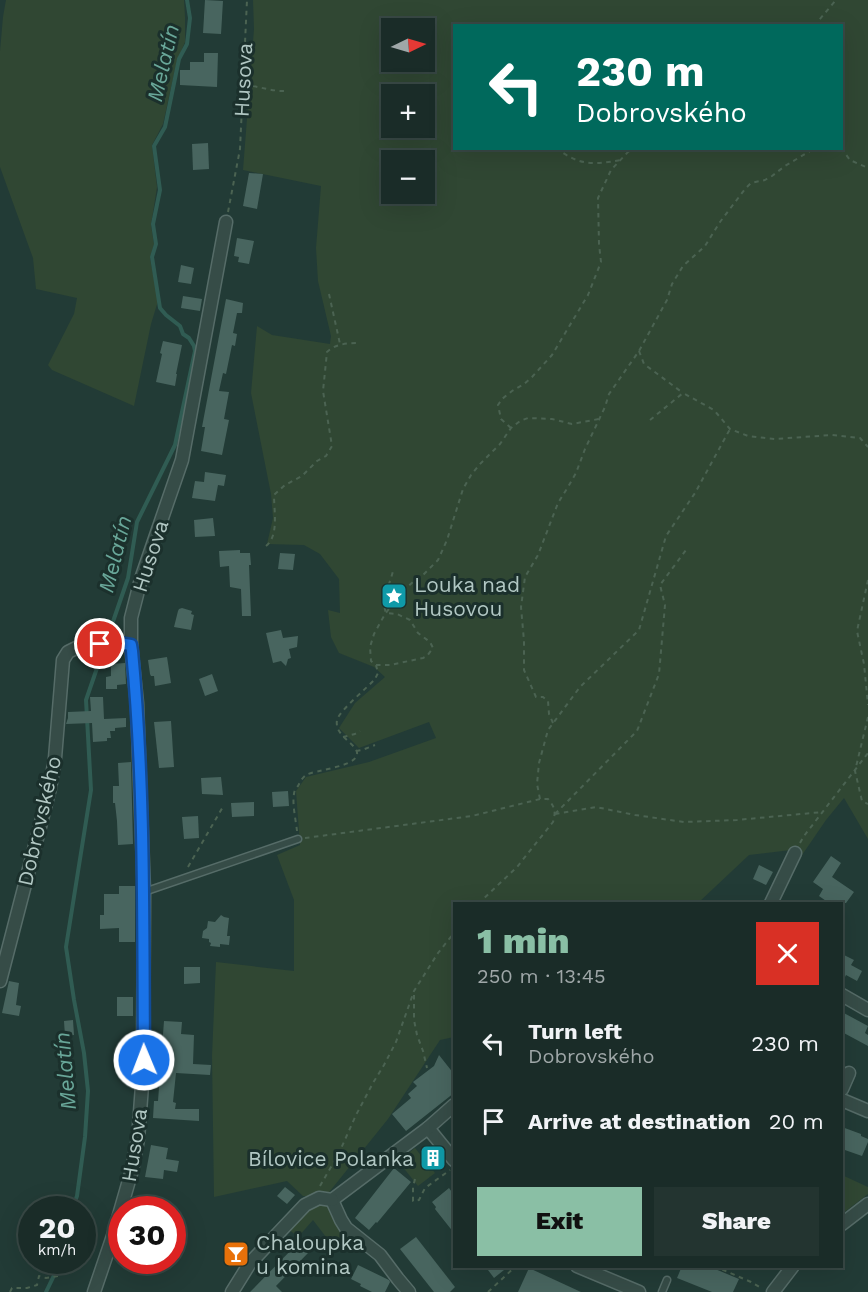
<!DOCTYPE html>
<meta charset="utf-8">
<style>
:root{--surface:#1a2c28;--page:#233430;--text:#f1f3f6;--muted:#9fa7a8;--line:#384845;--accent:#8abfa5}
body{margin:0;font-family:"Work Sans",sans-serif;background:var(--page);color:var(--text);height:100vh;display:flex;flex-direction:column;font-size:22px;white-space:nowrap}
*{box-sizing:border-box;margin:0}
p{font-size:20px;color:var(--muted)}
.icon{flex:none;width:33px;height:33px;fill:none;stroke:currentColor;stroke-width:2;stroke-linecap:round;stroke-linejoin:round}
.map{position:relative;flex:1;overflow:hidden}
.side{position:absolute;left:453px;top:902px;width:390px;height:366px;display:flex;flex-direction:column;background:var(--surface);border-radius:0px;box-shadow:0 6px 24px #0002,0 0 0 2px var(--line)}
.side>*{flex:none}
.top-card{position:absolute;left:453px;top:24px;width:390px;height:126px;border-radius:0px;box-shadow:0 6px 24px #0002,0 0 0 2px var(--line);background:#00695c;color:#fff;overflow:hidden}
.needle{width:39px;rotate:85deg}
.buttons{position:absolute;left:381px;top:18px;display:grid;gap:12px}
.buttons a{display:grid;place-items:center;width:54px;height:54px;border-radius:0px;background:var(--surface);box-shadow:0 6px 24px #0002,0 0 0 2px var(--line);font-size:30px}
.speed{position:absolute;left:18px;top:1196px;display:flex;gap:12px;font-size:30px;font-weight:700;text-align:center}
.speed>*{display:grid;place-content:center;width:78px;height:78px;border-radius:50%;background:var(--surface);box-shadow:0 6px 24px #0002,0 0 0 2px var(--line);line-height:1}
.speed small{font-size:15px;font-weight:400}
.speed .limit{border:9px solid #d22;background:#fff;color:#111}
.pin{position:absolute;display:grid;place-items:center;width:51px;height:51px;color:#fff;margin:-26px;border:3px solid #fff;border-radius:50%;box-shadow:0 2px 6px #0007}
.me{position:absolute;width:66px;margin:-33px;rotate:359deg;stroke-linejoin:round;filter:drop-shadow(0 0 4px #0008)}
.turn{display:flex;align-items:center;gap:21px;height:126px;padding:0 24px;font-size:27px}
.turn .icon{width:78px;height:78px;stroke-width:2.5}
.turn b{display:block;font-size:42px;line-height:51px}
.round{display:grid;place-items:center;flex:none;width:63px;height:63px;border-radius:0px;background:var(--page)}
.overview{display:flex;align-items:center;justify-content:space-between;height:102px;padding:0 24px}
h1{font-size:36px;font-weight:800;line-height:45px;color:var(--accent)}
.cta{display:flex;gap:12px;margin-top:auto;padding:12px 24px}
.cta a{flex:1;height:69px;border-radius:0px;background:var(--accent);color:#111;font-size:24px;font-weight:800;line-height:69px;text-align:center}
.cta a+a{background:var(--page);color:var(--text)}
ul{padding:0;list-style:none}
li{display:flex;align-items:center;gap:18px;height:78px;padding:0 24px}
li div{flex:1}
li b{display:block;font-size:22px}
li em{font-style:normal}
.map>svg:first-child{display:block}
.green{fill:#304733;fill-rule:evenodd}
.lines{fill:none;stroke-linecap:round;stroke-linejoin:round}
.stream{stroke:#305c53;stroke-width:4}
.building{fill:#48655f}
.lane-casing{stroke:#566c68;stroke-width:9}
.street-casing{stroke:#566c68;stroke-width:15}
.path{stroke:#4b6352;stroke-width:2;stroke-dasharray:4.5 4.5;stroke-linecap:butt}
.lane{stroke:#364c47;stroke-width:6}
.street{stroke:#364c47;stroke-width:12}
.route-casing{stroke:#114b97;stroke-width:15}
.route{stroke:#1a73e8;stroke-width:10}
.labels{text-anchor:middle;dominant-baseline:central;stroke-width:6;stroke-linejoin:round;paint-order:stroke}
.street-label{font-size:21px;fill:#b1c7c3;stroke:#1b302c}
.poi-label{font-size:21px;fill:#b1c7c3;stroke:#1b302c;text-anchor:start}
.water-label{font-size:22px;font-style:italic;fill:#69a799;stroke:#1b302c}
</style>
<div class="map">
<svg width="868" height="1292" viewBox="0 0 868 1292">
<rect width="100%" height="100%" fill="#223b36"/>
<g class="green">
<polygon points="6,0 184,0 185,17 185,42 177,61 163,124 152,145 157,187 151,225 154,244 150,258 158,301 151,324 134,406 52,370 48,365 74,314 77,298 36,289 33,258 0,167 0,51 3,17"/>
<path d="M253,0H868V839L844,798L826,820L800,858L791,850L749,855L698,903H454V1037L440,1040L388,1119L326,1196H303L287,1181L214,1197L212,1056L216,962L294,971V900L277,855L300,845L296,791L306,777L369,762L436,738L429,722L359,748L339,728L355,703L385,677L374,667L339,653L331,637L328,610L340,613L339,579L320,554L304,545L267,544L273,518L271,494L251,393L257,326L272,335L330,344L331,336L318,281L316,248L321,186L243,170L254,29ZM454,26H842V148H454ZM392,28H424V62H392ZM392,94H424V128H392ZM392,160H424V194H392Z"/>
<polygon points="415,1148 435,1173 418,1186 398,1161"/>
<polygon points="842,1175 868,1187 868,1194 842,1214"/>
<polygon points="324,1203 330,1207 355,1242 350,1251 326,1237 313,1220 298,1237 287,1228 309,1208"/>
</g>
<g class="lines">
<g class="stream">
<polyline points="72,1209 77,1196 85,1137 88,1091 84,1053 74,1000 66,947 91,790 86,700 128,578 137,522 175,445 195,351 194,346 189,338 183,334 180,326 166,315 160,308 152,257 156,244 153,224 160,190 154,146 165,127 179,59 187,44 190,18 187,0"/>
<polyline points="46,1292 59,1265 60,1260"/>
</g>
</g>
<g class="building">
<polygon points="205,0 223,1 221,34 203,33"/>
<polygon points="204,53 218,53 217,87 180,85 180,70 190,70 190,62 204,62"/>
<polygon points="208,143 209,169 193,170 192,144"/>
<polygon points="249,173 263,174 257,209 243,206"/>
<polygon points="237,238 254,241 249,264 238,262 239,257 234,256"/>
<polygon points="181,265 194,268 191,284 178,282"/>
<polygon points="183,296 202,299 200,311 181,308"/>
<polygon points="226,299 243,303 242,313 237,313 233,333 237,334 235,346 232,345 226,374 223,373 219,391 229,392 224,419 229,420 222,455 201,451 205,427 202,427"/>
<polygon points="163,341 182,345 176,374 177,374 175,386 156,382 162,354 160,353"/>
<polygon points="205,472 226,475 224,486 218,485 215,501 192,498 195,481 204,482"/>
<polygon points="213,518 215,536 195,537 194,520"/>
<polygon points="240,550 240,553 250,553 251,565 249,565 251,616 242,616 241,589 230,587 229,566 220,567 219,551"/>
<polygon points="280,553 295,554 293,570 278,569"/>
<polygon points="182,608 192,611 191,614 194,615 191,630 174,627 178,611 179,609"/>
<polygon points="281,630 283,638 298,636 297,647 289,649 291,658 288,659 286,666 281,661 273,663 266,633"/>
<polygon points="167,657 171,683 155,686 154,676 151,676 150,674 148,660"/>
<polygon points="125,663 126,684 117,685 117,689 106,689 106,677 111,676 111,664"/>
<polygon points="212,674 218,691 205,696 199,679"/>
<polygon points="90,697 103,697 104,719 126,718 126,727 115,728 115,731 110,731 111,738 107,738 107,741 93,742 92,723 66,724 68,718 68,712 91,711"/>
<polygon points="171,721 174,767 159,768 154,722"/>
<polygon points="131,762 133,844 118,845 117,821 115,803 113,803 113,786 119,786 118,763"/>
<polygon points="221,777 223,795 202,794 201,778"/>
<polygon points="288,791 289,806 273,807 272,792"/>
<polygon points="254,802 254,816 232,817 231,803"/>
<polygon points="198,816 199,838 184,839 182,817"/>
<polygon points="831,856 841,863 832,877 854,892 846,903 829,903 819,896 823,889 813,882"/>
<polygon points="759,865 773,872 766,885 753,879"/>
<polygon points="119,886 135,886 135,942 119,942 119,928 100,929 100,915 104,915 104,894 119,894"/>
<polygon points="221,915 224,917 229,918 227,936 230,936 229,945 220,944 220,947 210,946 211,943 209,942 209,939 202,938 203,931 207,928 208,921 215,922"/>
<polygon points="842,954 854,960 851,965 862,971 857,981 846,975 842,983"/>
<polygon points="184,967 200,967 200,983 184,984"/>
<polygon points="9,981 19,983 16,1005 21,1006 19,1016 2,1013"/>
<rect x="117" y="997" width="16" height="19"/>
<polygon points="842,1012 868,1026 865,1033 868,1035 868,1046 842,1032"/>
<polygon points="73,1020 74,1035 65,1036 64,1021"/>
<polygon points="164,1021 182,1022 181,1034 194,1035 193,1064 211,1065 210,1075 176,1073 173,1102 176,1103 175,1109 199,1109 199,1121 153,1118 154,1101 158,1101"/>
<polygon points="439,1055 454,1074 454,1093 406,1131 392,1114 411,1098 408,1094 417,1086 413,1082 434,1066"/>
<polygon points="842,1127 861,1134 861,1136 868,1139 868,1142 862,1156 842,1149"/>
<polygon points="151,1145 168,1148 166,1159 179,1161 177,1172 164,1170 163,1179 145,1177"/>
<polygon points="431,1148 442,1162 435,1168 423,1154"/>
<polygon points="394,1168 411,1182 377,1223 376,1222 369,1230 355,1218"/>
<polygon points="285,1187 295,1195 287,1204 277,1196"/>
<polygon points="449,1188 454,1195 454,1233 435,1209 436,1207 432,1202"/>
<polygon points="416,1237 455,1287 450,1292 434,1292 400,1249"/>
<polygon points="298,1243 308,1253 276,1286 282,1292 250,1292"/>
<polygon points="358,1265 389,1280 390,1282 385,1292 372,1292 360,1286 361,1284 351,1279"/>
<polygon points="485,1266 509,1266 494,1278"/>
<polygon points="682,1266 708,1266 739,1279 733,1292 712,1292 677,1278"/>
<polygon points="529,1268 581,1292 518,1292"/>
</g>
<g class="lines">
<g class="lane-casing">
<g id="lane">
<polyline points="144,892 298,839"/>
<polyline points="662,1292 667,1280"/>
</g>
</g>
<g class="street-casing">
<g id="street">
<polyline points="771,903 795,853"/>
<polyline points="0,981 50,788 55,758 63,660 68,652 76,648 112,642 131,645"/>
<polyline points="842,995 868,1010"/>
<polyline points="842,1089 849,1073"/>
<polyline points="842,1100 868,1111"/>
<polyline points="428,1128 454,1160"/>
<polyline points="332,1200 428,1128 454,1105"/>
<polyline points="332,1200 341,1220 346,1228 380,1255 398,1279 409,1292"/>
<polyline points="842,1224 868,1204"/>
<polyline points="577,1266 639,1292"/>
<polyline points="94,1292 113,1236 132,1170 138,1139 143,1072 144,892 137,703 131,645 131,618 141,579 182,460 226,222"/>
<polyline points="232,1292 250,1263 305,1205 319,1198 332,1200"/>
<polyline points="773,1292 793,1266"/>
</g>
</g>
<g class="path">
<polyline points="814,26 836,0"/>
<path d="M244,85C259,86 273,92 288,91"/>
<path d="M556,148C580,166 593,165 621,160"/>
<polyline points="841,148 850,160 868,168"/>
<polyline points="228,212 240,149 247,0"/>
<polyline points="329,294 340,344"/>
<polyline points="639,351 644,364 683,393"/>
<polyline points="650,420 683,393 714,410 730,429 748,436 775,439 832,435 860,438 868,447"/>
<polyline points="511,428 501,419 498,405 502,399 512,391 524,384 532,377 552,355 588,295 601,262 599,244 598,198 611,170 628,152 635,148"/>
<path d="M266,546C279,536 274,511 274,495L285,485L302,476L317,461L326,456L332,446L323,391L327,352C335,344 348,343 358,343"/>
<polyline points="868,580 857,631 864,664 868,705"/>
<path d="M376,665H390L423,658L427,656L433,648L430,642L418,633L410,620L397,614L386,613C381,600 390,584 393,571"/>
<polyline points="868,717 855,771 862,801 868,804"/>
<polyline points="553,723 549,714 548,701 543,697 536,697 524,670 524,641 521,607 525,577 538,555 558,503 568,487 576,473 585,449 605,407 609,394 639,351 667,300 672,284 683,266 705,246 720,222 745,189 751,183 765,180 772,176 785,166 815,148"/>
<polyline points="343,737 355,734 360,731"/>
<polyline points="356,751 362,750 375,745"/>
<polyline points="540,799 537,784 539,763 548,730 580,687 639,630 666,536 695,493 730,429"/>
<polyline points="555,814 637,731 659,674 665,605 660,585 686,550"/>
<polyline points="555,814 596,807 635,815 684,822 737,820 823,812"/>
<path d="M297,831C296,821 292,804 294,794C294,791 296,788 298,786C300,782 302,778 306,775C315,770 354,767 357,755C359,744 334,737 337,720C339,711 367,688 375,679L378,673L376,665L371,661L370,647L374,634L385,614L403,591L414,581L422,576L438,560L447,540L463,489L471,475L479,465L500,444L511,428L520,421L528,418L552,419L572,424L599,419"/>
<path d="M305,838L472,816L540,799H548C555,807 556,812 553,822L517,867L479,903"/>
<polyline points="800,843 804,836 868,753"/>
<polyline points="188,867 224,805"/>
<polyline points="414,995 414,1020 417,1035 423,1051 427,1068"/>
<polyline points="415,1179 413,1187 413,1201 419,1200 425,1188 450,1170"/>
<polyline points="320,1186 339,1153 356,1115 373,1083 384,1065 396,1042 414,991 438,953 454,933"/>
<polyline points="714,1266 751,1282 761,1288"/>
<polyline points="10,1292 12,1288 27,1288 37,1285 39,1276 46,1278 58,1276"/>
<polyline points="488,1292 516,1266"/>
</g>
<use href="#lane" class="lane"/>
<use href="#street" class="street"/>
</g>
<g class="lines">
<g class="route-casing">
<path id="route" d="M100,644L112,642L131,645L132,651C145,787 143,924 144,1060"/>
</g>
<use href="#route" class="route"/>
</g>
<defs>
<g id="sight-square" transform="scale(1.35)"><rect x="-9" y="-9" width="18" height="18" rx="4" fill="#0f9aa8" stroke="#1b302c"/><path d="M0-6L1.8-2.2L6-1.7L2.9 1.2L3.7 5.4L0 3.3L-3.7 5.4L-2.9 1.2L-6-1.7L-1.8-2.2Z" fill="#fff"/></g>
<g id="building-square" transform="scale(1.35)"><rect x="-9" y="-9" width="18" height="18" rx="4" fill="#0f9aa8" stroke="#1b302c"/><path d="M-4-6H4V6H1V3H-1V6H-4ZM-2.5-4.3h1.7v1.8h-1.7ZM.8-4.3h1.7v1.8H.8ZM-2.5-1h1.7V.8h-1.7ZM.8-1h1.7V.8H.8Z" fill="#fff"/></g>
<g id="bar-square" transform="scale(1.35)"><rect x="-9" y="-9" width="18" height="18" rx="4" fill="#e8710a" stroke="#1b302c"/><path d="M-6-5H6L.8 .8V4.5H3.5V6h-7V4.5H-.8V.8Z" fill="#fff"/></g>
</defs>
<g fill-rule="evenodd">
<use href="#sight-square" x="394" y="596"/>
<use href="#building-square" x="433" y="1158"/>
<use href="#bar-square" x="236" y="1254"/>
</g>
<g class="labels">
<g class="street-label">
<text transform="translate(243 80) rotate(-87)">Husova</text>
<text transform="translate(150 556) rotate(-72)">Husova</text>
<text transform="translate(39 821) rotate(-77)">Dobrovského</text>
<text transform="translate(134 1145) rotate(-81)">Husova</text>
</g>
<g class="poi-label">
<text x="414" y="584">Louka nad<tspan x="414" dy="24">Husovou</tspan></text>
<text x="414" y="1158" text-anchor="end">Bílovice Polanka</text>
<text x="256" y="1242">Chaloupka<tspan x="256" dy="24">u komina</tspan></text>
</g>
<g class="water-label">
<text transform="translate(163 63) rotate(-77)">Melatín</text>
<text transform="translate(115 554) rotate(-76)">Melatín</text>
<text transform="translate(65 1071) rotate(-95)">Melatín</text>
</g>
</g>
</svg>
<div class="buttons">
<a><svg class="needle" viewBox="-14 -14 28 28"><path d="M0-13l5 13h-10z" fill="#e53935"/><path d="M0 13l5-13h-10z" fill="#9fa7a8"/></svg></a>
<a>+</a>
<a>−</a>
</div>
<div class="speed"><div>20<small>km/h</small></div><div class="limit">30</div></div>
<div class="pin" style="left:100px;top:644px;background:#d93025"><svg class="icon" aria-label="arrive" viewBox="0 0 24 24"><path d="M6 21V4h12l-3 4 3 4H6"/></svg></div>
<svg class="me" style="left:144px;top:1060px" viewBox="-20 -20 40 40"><circle r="17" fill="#1a73e8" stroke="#fff" stroke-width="3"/><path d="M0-11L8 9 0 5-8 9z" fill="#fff"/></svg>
<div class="top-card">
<div class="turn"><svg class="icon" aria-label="left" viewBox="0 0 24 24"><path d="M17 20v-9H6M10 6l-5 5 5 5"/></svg><div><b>230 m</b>Dobrovského</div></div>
</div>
<section class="side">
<div class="overview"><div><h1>1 min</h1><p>250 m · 13:45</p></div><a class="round" style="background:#d93025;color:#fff"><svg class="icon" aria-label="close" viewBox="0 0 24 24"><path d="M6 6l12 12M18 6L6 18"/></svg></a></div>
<ul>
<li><svg class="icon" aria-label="left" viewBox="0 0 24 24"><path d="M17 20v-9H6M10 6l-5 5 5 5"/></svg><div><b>Turn left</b><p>Dobrovského</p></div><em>230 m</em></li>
<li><svg class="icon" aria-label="arrive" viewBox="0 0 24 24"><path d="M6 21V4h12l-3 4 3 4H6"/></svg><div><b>Arrive at destination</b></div><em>20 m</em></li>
</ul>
<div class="cta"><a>Exit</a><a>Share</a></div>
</section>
</div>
